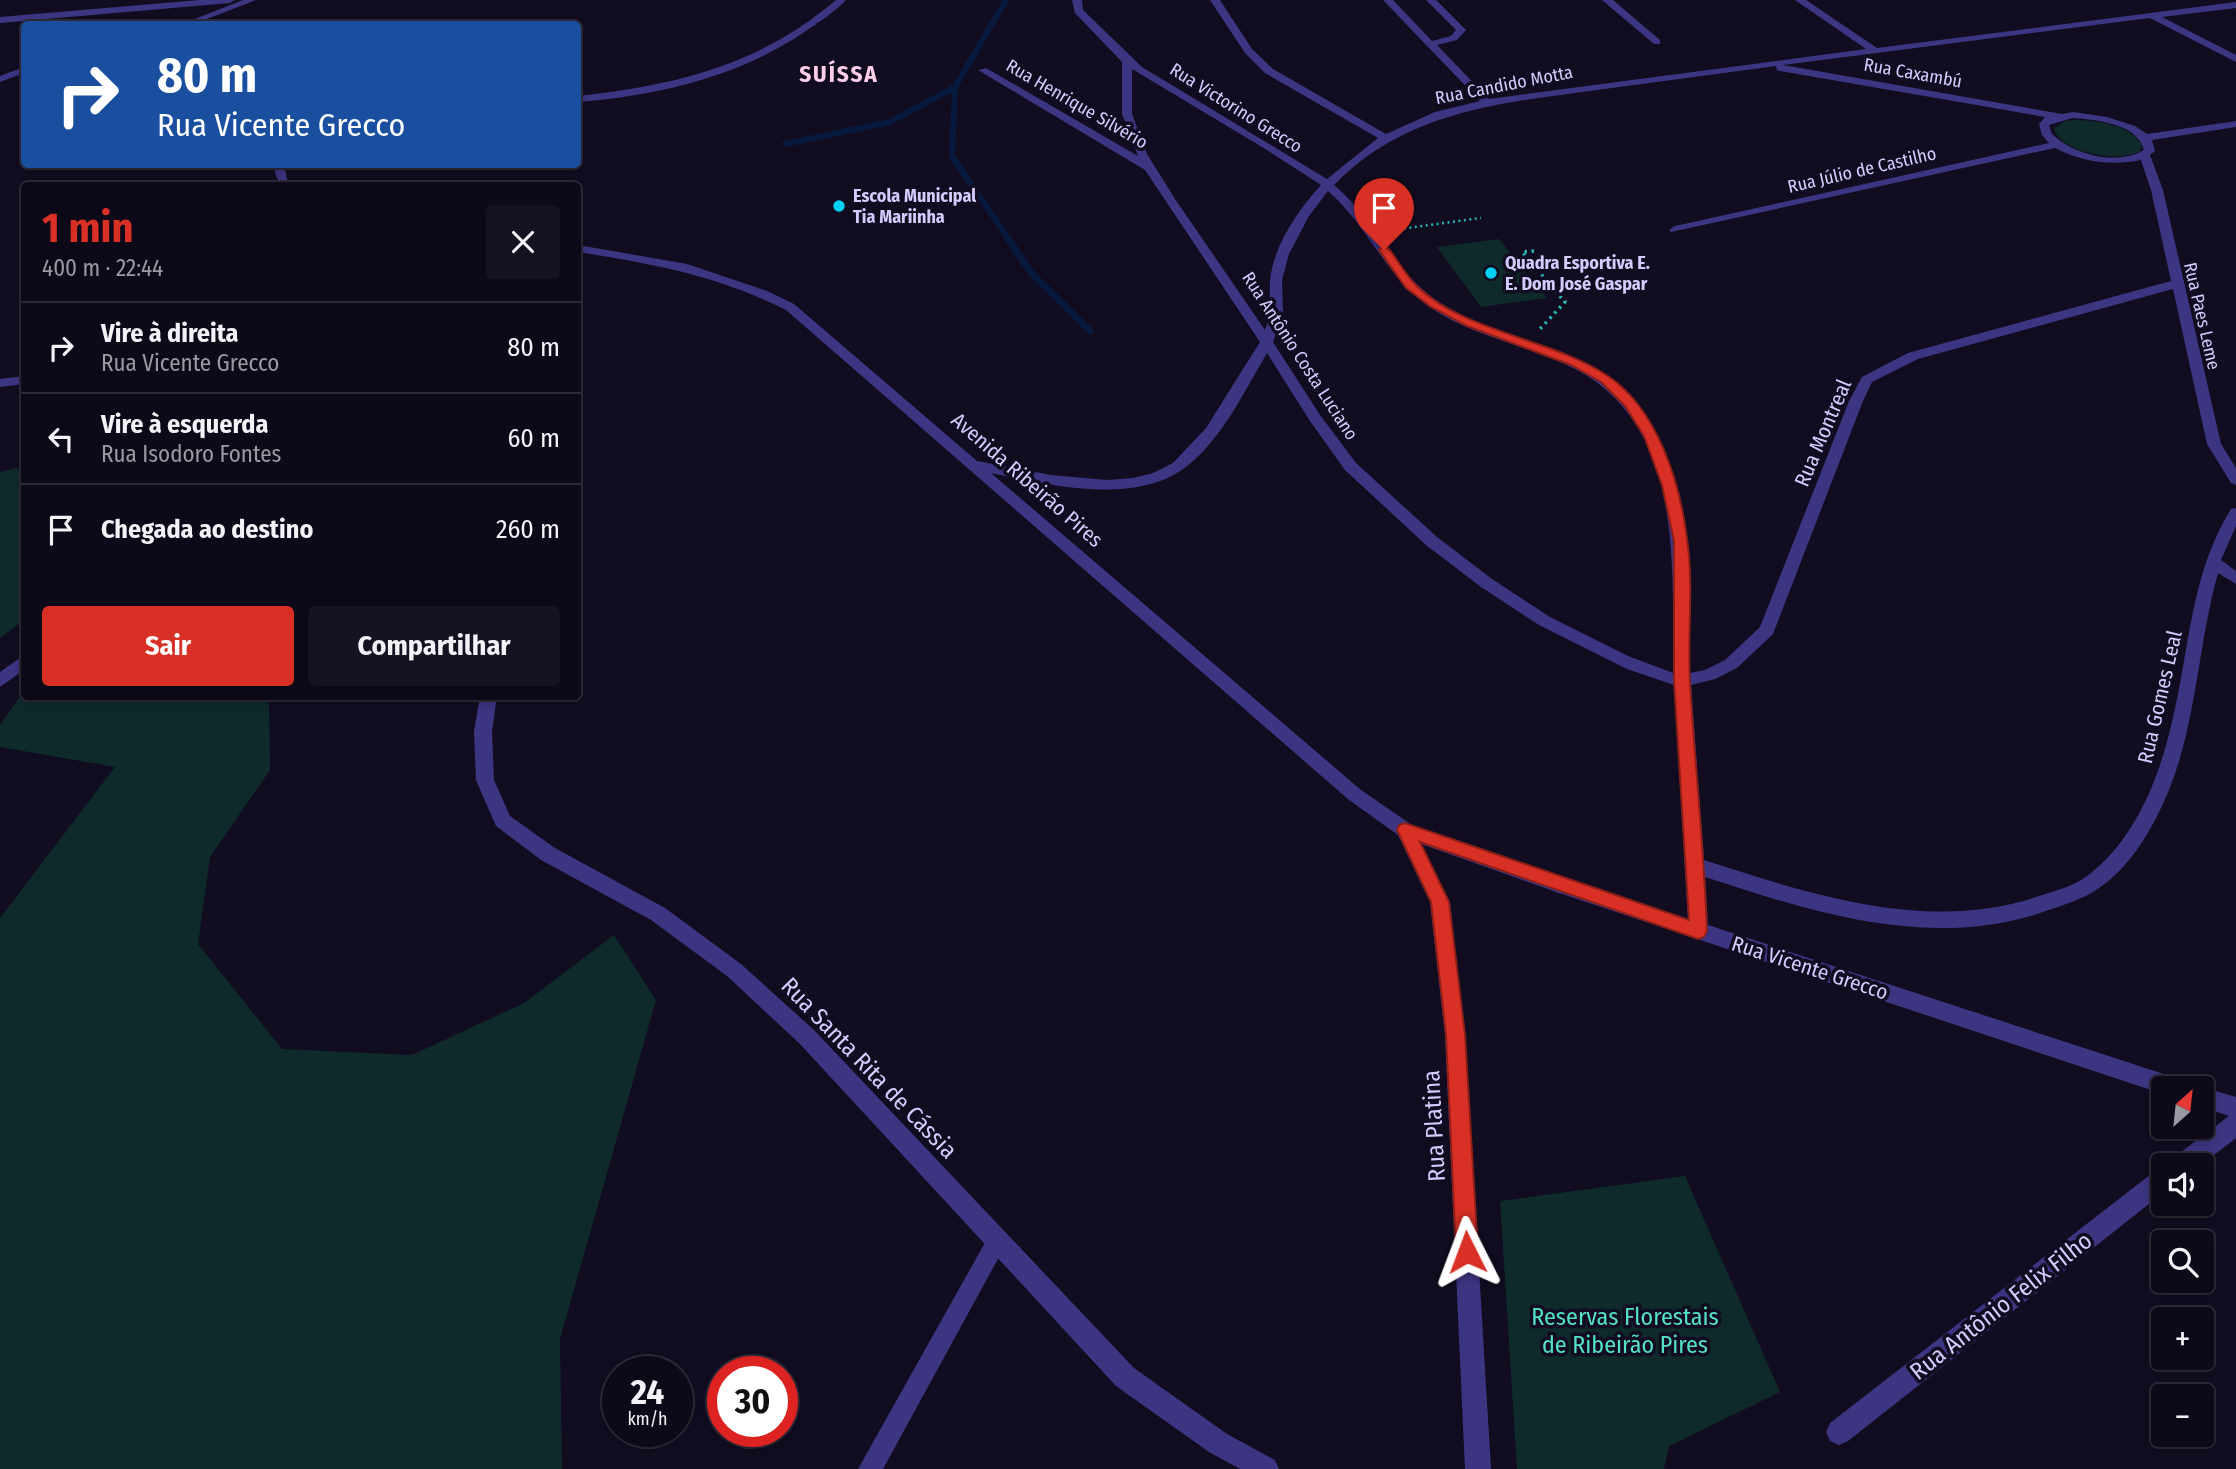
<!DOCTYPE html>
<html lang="pt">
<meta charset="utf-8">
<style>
:root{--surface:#0d0918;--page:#161221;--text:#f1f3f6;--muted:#9a9aa2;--line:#2d2a37;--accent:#d93025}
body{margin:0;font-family:"Fira Sans Condensed",sans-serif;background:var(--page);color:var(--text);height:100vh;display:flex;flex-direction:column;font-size:26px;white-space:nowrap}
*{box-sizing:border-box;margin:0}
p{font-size:23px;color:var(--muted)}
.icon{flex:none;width:38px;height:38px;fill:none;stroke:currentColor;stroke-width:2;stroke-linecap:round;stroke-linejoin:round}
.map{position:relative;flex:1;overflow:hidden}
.details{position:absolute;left:21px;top:182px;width:560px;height:518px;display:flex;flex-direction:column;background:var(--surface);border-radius:7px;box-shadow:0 4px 10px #0003,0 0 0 2px var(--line)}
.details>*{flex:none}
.banner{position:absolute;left:21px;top:21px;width:560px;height:147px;border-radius:7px;box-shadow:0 4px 10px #0003,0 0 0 2px var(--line);background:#1a4fa0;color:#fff;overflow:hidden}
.needle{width:46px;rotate:27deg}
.controls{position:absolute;left:2151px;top:1076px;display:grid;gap:14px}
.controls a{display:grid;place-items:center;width:63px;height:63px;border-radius:7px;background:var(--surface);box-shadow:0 4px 10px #0003,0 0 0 2px var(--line);font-size:35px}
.speed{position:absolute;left:602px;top:1356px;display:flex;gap:14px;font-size:35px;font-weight:700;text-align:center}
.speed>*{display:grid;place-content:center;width:91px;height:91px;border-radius:50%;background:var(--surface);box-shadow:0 4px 10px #0003,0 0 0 2px var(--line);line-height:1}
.speed small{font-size:18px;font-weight:400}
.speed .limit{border:10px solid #d22;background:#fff;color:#111}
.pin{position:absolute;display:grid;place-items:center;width:60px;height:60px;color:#fff;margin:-72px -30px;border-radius:50% 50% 50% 0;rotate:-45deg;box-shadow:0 0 7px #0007}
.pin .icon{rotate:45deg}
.me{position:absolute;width:77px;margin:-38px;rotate:357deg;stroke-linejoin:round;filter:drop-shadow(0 0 5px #0008)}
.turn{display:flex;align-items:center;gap:24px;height:147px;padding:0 21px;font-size:32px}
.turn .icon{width:91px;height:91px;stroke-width:2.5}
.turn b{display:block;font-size:49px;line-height:60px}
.round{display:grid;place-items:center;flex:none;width:74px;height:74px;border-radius:7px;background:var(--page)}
.headline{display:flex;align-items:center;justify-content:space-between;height:119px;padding:0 21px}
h1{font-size:42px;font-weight:700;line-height:52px;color:var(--accent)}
.button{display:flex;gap:14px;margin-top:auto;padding:14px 21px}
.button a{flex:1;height:80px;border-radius:7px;background:var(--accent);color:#fff;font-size:28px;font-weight:700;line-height:80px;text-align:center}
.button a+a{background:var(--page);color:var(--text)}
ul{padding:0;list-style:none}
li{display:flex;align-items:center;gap:21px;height:91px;padding:0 21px;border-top:2px solid var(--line)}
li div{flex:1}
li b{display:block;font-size:26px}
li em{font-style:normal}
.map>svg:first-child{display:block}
.green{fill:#0f2a2b}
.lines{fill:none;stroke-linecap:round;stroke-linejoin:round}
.stream-far1{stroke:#08193e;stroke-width:6}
.stream{stroke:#08193e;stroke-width:7}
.path-far1{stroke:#2ab5b4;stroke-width:2.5;stroke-dasharray:2 3.5;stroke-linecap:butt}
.path{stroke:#2ab5b4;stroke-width:3.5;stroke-dasharray:2.5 4.5;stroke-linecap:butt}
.lane{fill:#3c3581;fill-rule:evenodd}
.street{fill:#3c3581;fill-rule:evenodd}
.route{fill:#d93025;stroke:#8d1f18;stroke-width:2}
.poi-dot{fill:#00d1f7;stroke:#110c20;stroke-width:2.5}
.labels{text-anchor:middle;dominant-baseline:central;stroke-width:7;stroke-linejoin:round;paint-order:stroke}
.far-street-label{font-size:18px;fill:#d4ccff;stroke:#110c20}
.far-poi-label{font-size:18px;font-weight:bold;fill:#d4ccff;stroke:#110c20;text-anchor:start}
.street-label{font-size:21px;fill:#d4ccff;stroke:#110c20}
.far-district-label{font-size:23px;font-weight:bold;letter-spacing:2px;fill:#ffceea;stroke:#110c20}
.near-street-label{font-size:24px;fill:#d4ccff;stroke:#110c20}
.near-park-label{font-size:24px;fill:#54e2c6;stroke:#110c20}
</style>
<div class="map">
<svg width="2236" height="1469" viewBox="0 0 2236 1469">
<rect width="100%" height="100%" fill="#110c20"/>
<g class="green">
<path d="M2076,120C2098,121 2130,124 2142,146L2140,151C2121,163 2062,154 2054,129L2065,121Z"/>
<polygon points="1499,239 1547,298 1481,307 1437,247"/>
<polygon points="24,466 24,620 0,638 0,472"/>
<polygon points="24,691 24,696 269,697 270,770 210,857 198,944 282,1049 412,1055 524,1003 614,935 656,1000 560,1339 562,1469 0,1469 0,918 115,767 0,747 0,725"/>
<polygon points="1685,1176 1780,1392 1669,1446 1664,1469 1517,1469 1500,1201"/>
</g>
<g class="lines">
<g class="stream-far1">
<polyline points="1006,0 955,87 952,156 1008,238"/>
<polyline points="785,144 890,122 955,87"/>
</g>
<polyline class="stream" points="1007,237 1032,274 1090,331"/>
<polyline class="path-far1" points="1393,230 1481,218"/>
<polyline class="path" points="1534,251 1522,252 1565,302 1540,329"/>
<polygon class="lane" points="998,1229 1005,1232 1008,1239 1005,1246 883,1469 858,1469 991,1232"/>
<g class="street">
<polygon points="199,0 235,0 230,3 0,23 0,17"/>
<polygon points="243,0 256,0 194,24 182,24"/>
<path d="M836,0H846C834,13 817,23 803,33C735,78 658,95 578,102V96C676,85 758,66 836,0Z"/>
<path d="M1072,0H1082L1083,10L1142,67L1327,179L1378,138L1265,73L1245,53L1210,0H1220L1252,49L1273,69L1386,134L1435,112L1480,101L1383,0H1393L1432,41L1451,36L1456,30L1426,0H1436L1466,30L1457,40L1437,45L1489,99L1866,49L1795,0H1806L1877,48L2236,2V8L2162,17L2236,55V62L2150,18L1783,65L2062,114L2073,112L2107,117L2135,126L2147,134L2236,121V127L2152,140L2155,151L2150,155L2163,190L2221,444L2236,468V485L2231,483L2207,444L2173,289L1918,359L1872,382L1863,401L1773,634L1737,668L1715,679L1691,685L1704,860C1810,894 1928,934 2039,896C2055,891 2074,886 2087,876C2134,841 2158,781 2171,726C2190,651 2189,577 2231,509L2236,508V526L2221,560L2236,571V584L2218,573C2198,645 2197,720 2169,790C2154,826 2132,866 2099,888C2084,899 2063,905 2046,911C1931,951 1815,913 1705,877L1708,925L2176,1078L2184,1081L2187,1088H2163V1094L1556,892L1421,844L1450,902L1465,1035L1491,1469H1465L1445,1035L1430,902L1398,835L1349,800L786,310C716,275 653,264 578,252V245L687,264L767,291L794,304L977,461L1051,475L1107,480L1133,478L1153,473L1173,463L1206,428L1260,342L1145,170L978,70L986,68L1138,156L1122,114V62L1075,13ZM1776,66L1777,70L1780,71L2045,117L2039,124L2042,135L2049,143L1675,226L1669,230L1671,232L2055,148C2082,162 2111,166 2141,160L2151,190L2171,281L1908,353L1862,377L1849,401L1760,627L1725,660L1705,670L1690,673C1688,567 1698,420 1586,364C1539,341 1484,331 1439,302C1394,273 1375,219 1334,185C1406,111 1501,103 1597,90C1657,82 1716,74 1776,66ZM1132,69L1267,150L1321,185C1298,210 1273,246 1270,281C1269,299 1272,313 1265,330L1175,199L1147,154L1132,114ZM2073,118C2096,120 2137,123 2144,150C2117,166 2074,155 2052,134L2049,125ZM1328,191C1367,225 1386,276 1428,306C1473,338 1531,345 1579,371C1685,430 1672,569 1673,673L1628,656L1550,617L1492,579L1437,537L1356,463L1320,415L1273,342L1283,312L1282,280L1289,254L1309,216ZM1267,353L1310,421L1345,470L1426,545L1481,587L1539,625L1627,669L1674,685L1688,919L1412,825L1361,790L991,473C1048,485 1135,506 1186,467C1222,439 1244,392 1267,353Z"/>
<polygon points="1602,0 1613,0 1660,40 1660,44 1654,44"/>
<polygon points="24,67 24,73 0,82 0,76"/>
<path d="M273,164H284L287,179L295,186C278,186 277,181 273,164Z"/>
<polygon points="24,376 24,384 0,387 0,379"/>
<polygon points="24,655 24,670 0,687 0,672"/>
<polygon points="480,696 497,696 492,732 494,780 510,816 555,848 665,908 741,964 814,1030 1134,1368 1227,1434 1275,1460 1279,1469 1240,1469 1209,1452 1116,1386 800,1044 727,976 651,920 541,860 496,826 476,780 474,732"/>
<polygon points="2202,1087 2236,1097 2236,1138 2200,1166 2170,1166 2173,1158 2229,1116 2202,1107 2202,1088 2197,1088"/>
<polygon points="2163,1168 2163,1193 1848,1441 1839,1445 1830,1441 1826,1432 1830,1423 2155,1171"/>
</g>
</g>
<path class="route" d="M1381,248H1388C1397,259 1404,272 1413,282C1459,332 1552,338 1608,376C1658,410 1680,483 1687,539C1694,586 1687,635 1690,683C1695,766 1704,848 1707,931L1704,937L1698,939L1420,842L1449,902L1465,1035L1478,1252L1474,1260L1467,1263L1459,1260L1456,1252L1446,1035L1431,902L1397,830L1399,825L1405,823L1689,920L1674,681V541L1662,485L1644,436L1625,406L1601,382L1571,365L1467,326L1431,307L1406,288L1379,250Z"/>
<g class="poi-dot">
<circle cx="839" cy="206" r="7"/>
<circle cx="1491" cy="273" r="7"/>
</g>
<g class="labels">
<g class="far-street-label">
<text transform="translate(1913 73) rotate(10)">Rua Caxambú</text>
<text transform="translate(1504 85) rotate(-11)">Rua Candido Motta</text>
<text transform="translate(1077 104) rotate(30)">Rua Henrique Silvério</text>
<text transform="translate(1236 108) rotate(32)">Rua Victorino Grecco</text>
<text transform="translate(1862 170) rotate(-13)">Rua Júlio de Castilho</text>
<text transform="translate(2202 316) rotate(77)">Rua Paes Leme</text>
<text transform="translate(1300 356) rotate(57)">Rua Antônio Costa Luciano</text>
</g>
<g class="far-poi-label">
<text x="853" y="196">Escola Municipal<tspan x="853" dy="21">Tia Mariinha</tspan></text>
<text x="1505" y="263">Quadra Esportiva E.<tspan x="1505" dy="21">E. Dom José Gaspar</tspan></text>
</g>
<g class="street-label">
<text transform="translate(1823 433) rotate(-67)">Rua Montreal</text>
<text transform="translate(1027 480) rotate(41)">Avenida Ribeirão Pires</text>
<text transform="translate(2160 697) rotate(-77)">Rua Gomes Leal</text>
<text transform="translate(1810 968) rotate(18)">Rua Vicente Grecco</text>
</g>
<g class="far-district-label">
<text x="839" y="74">SUÍSSA</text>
</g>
<g class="near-street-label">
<text transform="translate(869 1068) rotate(46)">Rua Santa Rita de Cássia</text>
<text transform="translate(1434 1126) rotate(-93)">Rua Platina</text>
<text transform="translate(2001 1306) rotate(-38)">Rua Antônio Felix Filho</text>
</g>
<g class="near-park-label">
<text x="1625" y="1317">Reservas Florestais<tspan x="1625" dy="28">de Ribeirão Pires</tspan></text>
</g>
</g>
</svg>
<div class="controls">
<a><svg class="needle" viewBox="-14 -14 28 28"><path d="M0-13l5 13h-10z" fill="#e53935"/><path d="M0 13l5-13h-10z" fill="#9a9aa2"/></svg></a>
<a><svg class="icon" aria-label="sound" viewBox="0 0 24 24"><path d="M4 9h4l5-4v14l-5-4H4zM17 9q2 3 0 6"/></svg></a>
<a><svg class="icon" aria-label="search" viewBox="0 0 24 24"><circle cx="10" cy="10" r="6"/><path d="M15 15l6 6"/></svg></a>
<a>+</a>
<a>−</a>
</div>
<div class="speed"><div>24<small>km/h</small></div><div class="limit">30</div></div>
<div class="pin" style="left:1384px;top:250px;background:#d93025"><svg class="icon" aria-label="arrive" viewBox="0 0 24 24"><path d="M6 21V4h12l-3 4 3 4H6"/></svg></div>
<svg class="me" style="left:1467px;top:1252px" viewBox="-20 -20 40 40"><path d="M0-17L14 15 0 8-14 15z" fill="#d93025" stroke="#fff" stroke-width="4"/></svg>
<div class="banner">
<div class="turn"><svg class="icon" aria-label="right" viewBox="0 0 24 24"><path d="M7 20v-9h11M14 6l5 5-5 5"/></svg><div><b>80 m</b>Rua Vicente Grecco</div></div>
</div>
<section class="details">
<div class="headline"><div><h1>1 min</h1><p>400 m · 22:44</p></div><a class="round"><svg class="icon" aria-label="close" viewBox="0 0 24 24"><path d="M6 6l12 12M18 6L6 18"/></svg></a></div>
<ul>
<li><svg class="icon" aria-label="right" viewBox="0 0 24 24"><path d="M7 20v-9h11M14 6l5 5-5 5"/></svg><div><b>Vire à direita</b><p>Rua Vicente Grecco</p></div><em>80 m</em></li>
<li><svg class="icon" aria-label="left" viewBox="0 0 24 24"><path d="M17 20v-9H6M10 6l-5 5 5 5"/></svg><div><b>Vire à esquerda</b><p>Rua Isodoro Fontes</p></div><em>60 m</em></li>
<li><svg class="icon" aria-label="arrive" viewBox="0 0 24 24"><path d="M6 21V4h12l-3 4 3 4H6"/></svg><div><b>Chegada ao destino</b></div><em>260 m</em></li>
</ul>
<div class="button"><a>Sair</a><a>Compartilhar</a></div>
</section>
</div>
